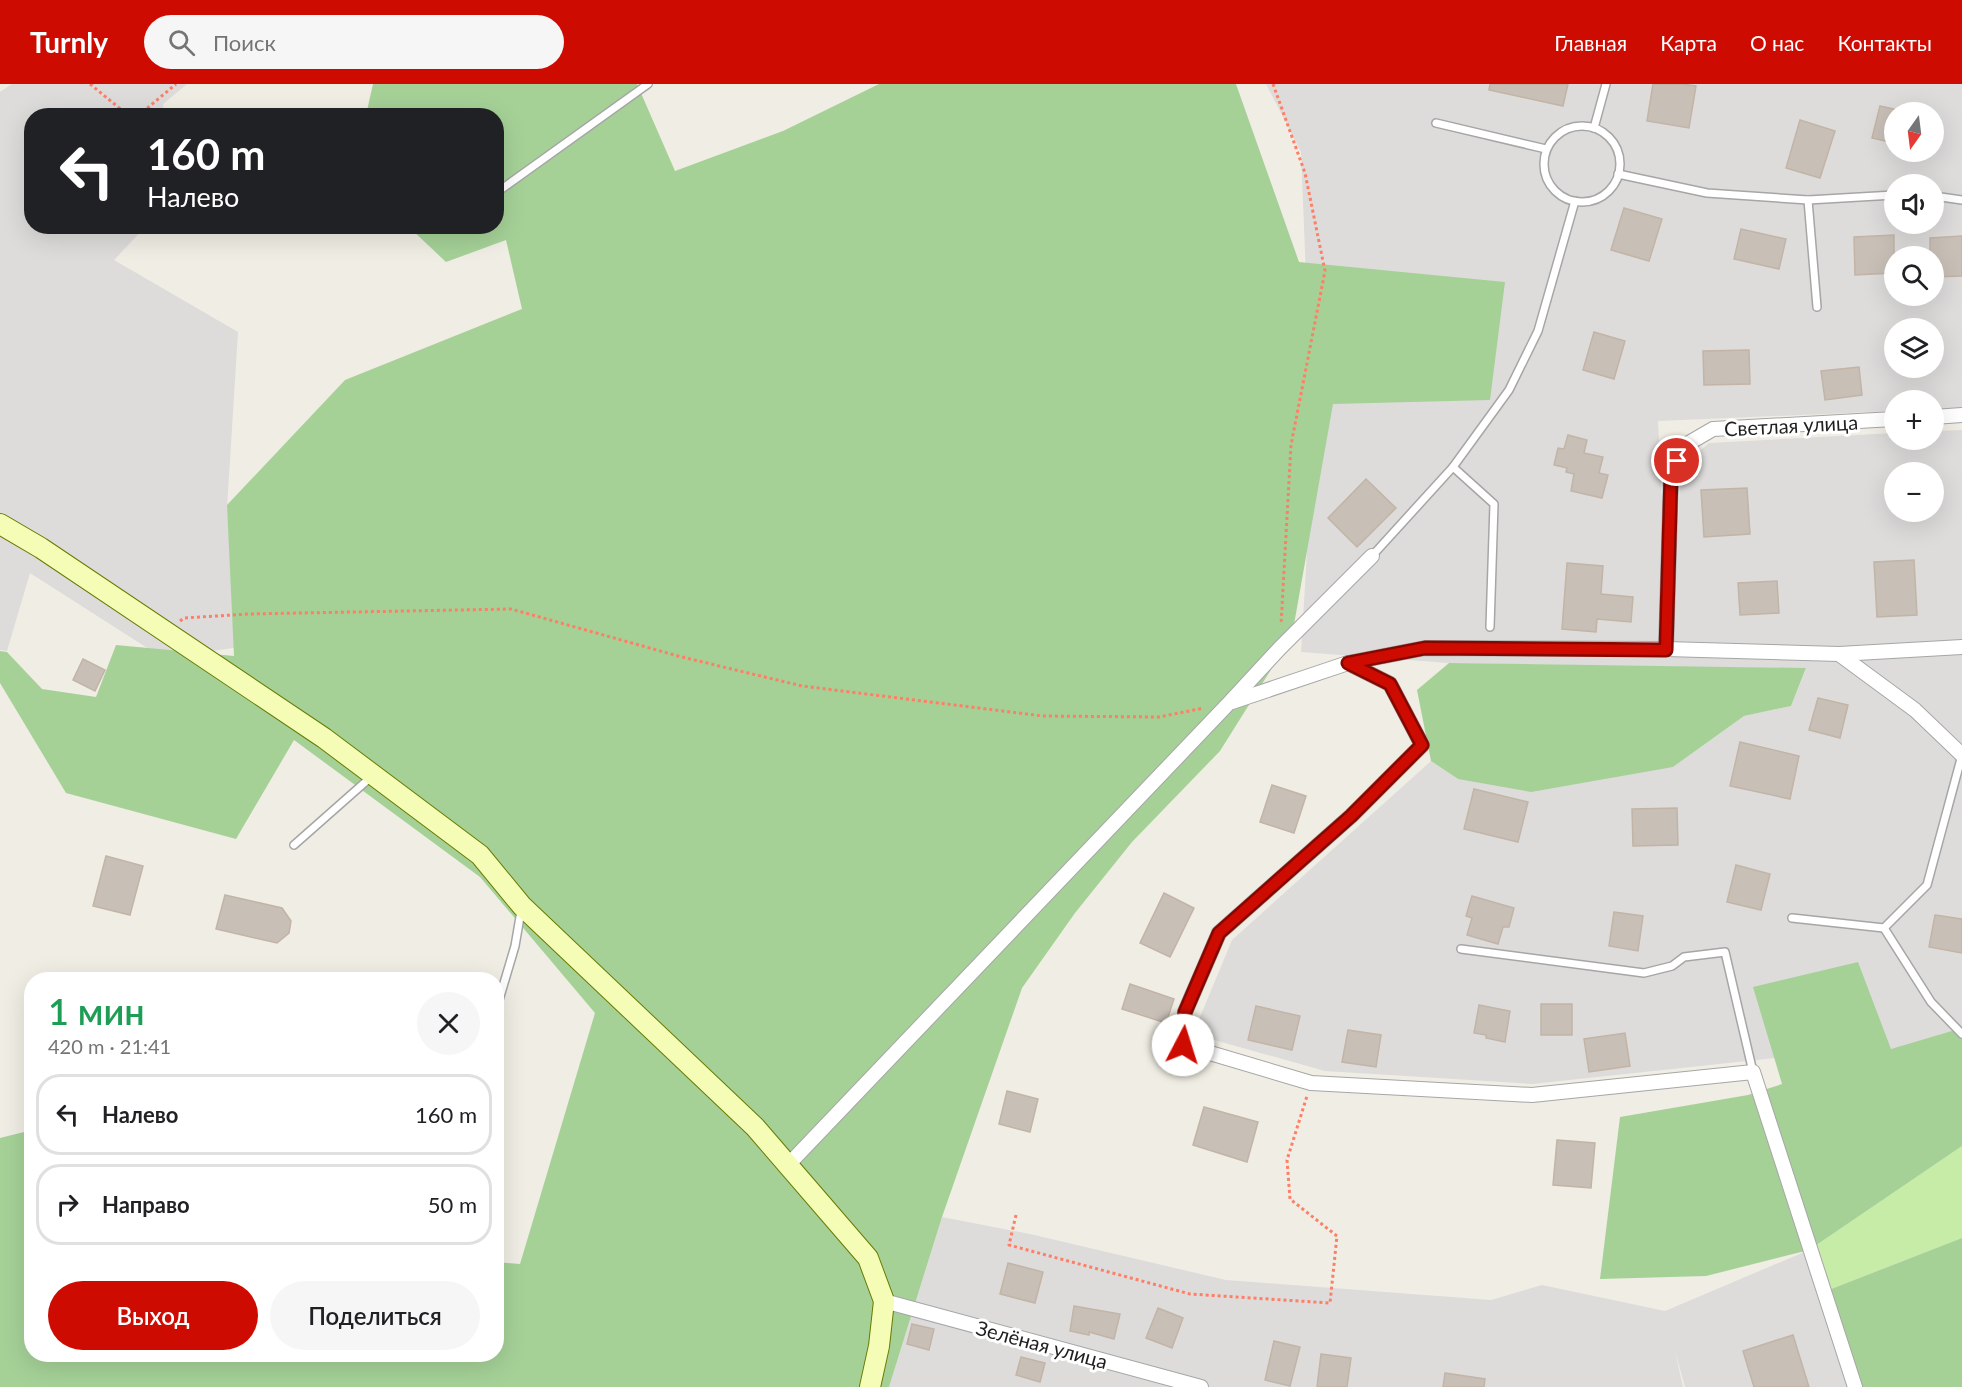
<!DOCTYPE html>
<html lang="ru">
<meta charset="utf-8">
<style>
:root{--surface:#fff;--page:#f6f6f6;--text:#202124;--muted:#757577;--line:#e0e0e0;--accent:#cd0b00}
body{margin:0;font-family:Lato,sans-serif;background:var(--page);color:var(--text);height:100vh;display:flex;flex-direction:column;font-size:22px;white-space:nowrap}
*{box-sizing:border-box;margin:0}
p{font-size:20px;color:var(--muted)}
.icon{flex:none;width:33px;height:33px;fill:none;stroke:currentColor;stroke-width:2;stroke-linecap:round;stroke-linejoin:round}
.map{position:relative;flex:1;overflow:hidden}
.drawer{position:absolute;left:24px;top:888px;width:480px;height:390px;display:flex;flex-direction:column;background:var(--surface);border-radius:24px;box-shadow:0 6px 24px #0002}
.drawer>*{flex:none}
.banner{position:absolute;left:24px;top:24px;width:480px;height:126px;border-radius:24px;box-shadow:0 6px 24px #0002;background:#202124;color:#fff;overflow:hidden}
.needle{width:39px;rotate:194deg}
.controls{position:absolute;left:1884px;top:18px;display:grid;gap:12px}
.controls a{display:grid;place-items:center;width:60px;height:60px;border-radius:50%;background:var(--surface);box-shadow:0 6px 24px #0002;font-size:30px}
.pin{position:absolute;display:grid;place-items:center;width:51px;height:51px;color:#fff;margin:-26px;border:3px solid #fff;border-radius:50%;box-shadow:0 2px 6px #0007}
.me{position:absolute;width:66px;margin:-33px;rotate:5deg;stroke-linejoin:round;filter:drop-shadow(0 0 4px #0008)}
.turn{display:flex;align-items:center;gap:21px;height:126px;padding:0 24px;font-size:27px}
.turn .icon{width:78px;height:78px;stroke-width:2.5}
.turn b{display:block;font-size:42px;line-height:51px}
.round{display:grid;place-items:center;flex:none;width:63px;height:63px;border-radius:32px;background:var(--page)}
.summary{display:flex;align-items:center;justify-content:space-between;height:102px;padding:0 24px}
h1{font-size:36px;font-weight:600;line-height:45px;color:#1e9e55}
.primary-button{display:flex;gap:12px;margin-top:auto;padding:12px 24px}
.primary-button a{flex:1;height:69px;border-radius:36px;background:var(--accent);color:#fff;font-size:24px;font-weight:600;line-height:69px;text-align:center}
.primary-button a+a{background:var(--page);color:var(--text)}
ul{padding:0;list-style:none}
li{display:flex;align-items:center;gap:18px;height:81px;margin:0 12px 9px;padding:0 12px;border:3px solid var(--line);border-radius:24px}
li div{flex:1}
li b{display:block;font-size:22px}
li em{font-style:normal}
header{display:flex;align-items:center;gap:36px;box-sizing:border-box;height:84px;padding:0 30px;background:var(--accent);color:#fff}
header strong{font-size:28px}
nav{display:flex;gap:33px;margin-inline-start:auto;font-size:21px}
.search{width:420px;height:54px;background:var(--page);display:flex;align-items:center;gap:15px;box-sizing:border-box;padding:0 21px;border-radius:33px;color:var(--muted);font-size:22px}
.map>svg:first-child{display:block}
.residential{fill:#dddcdb;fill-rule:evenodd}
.grass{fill:#c6eca8}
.forest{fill:#a5d197}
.building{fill:#c8bfb7;stroke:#c2b4a6;stroke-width:1.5}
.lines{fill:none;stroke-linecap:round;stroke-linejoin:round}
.lane-casing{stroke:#a6a6a6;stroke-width:10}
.street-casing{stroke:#a6a6a6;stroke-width:16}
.secondary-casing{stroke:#677b00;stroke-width:22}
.path{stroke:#ff7e66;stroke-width:3;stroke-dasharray:3 3;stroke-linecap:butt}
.lane{stroke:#fff;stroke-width:7}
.street{stroke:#fff;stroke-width:14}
.secondary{stroke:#f5fcb6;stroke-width:20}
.route-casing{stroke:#850700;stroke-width:15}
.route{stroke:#cd0b00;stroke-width:10}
.labels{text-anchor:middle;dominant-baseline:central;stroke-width:6;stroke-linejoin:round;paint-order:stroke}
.street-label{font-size:20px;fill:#1f1f1f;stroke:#fff}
</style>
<header>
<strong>Turnly</strong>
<div class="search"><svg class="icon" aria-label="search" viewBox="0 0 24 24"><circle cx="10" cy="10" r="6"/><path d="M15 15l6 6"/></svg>Поиск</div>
<nav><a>Главная</a><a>Карта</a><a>О нас</a><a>Контакты</a></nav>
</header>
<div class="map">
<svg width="1962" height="1303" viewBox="0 0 1962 1303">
<rect width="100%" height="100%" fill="#f0ede4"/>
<g class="residential">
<polygon points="12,0 187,0 163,20 164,31 32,32 32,142 145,143 114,176 238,248 227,424 240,563 163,574 30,489 7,567 0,566 0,8"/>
<path d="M1266,0H1962V324L1934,325V316H1894V327L1658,337L1670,573L1681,383L1709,359L1894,349V356H1934V347L1962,346V964L1891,965L1754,903L1775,974L1532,1000L1325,987L1193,950L1232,856L1431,677L1458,695L1673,683L1744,632L1791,622L1806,585L1449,579L1301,568L1313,368L1301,68ZM1894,28H1934V68H1894ZM1894,100H1934V140H1894ZM1894,172H1934V212H1894ZM1894,244H1934V284H1894ZM1894,388H1934V428H1894Z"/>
<polygon points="942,1133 1030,1150 1226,1196 1491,1216 1542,1201 1665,1227 1809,1166 1856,1303 1685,1303 1675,1267 1683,1303 889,1303"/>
</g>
<polygon class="grass" points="1962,1062 1962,1154 1826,1207 1809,1166"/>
<g class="forest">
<polygon points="373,0 637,0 675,87 783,47 879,0 1236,0 1299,178 1505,198 1490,316 1333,320 1292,552 1220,667 1132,758 1075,829 1022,904 942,1133 889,1303 0,1303 0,1054 24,1048 32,1051 32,1270 496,1270 497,1178 520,1180 595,929 480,793 294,656 236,755 66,709 0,599 0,567 7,568 42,605 96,613 116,561 234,572 227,421 345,296 522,225 506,156 446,178 409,143 496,142 496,32 366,31"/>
<polygon points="1449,579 1806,584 1791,622 1744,632 1673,683 1531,708 1458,695 1431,677 1417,606"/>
<polygon points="1858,878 1891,965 1962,944 1962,1062 1809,1166 1706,1192 1600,1195 1620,1033 1748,1011 1782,1000 1753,903"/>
<polygon points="1962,1154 1962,1303 1857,1303 1826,1207"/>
</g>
<g class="building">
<polygon points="1490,0 1568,0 1563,22 1489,6"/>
<polygon points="1653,0 1682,0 1696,2 1689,44 1647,37"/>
<polygon points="1880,22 1894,25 1894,59 1872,54"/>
<polygon points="1800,36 1835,47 1820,94 1786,84"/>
<polygon points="1624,124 1662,135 1649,177 1611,166"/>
<polygon points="1741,145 1786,155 1779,185 1734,175"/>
<polygon points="1894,151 1894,189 1855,191 1854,153"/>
<polygon points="1962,152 1962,192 1934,193 1934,172 1930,172 1930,154"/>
<polygon points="1594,248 1625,257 1614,295 1583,286"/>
<polygon points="1749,266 1750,300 1704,301 1703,267"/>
<polygon points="1859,283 1862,311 1825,316 1821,287"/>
<polygon points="1568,351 1587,356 1584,369 1603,373 1599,389 1608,391 1602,414 1571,407 1574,390 1566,388 1567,384 1554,381 1558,364 1564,365"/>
<polygon points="1366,395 1396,424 1357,463 1328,434"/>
<polygon points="1747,404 1750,450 1704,453 1701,406"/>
<polygon points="1914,476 1917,531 1877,533 1874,478"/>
<polygon points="1567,479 1603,482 1601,510 1633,513 1631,538 1597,535 1596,548 1562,545"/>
<polygon points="1777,497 1779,529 1740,531 1738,499"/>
<polygon points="83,575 105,586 95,607 73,596"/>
<polygon points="1818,614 1848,621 1840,654 1809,646"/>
<polygon points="1740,658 1799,672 1790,715 1730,702"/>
<polygon points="1272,701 1306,712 1294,749 1260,738"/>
<polygon points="1474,705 1528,718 1518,758 1464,745"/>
<polygon points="1677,724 1678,761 1633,762 1632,725"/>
<polygon points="106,772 143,782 130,831 93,822"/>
<polygon points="1736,781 1770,790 1761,826 1727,818"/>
<polygon points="1164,809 1194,824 1170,873 1140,859"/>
<polygon points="225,811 282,824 291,837 289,849 277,859 216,845"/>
<polygon points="1472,812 1514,824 1509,843 1503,843 1498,860 1467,851 1472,834 1466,832"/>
<polygon points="1614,828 1643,832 1638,867 1609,862"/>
<polygon points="1935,831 1962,835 1962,869 1929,863"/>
<polygon points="1130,900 1174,915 1166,939 1122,925"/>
<rect x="1541" y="920" width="31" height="31"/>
<polygon points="1479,921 1510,927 1505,958 1486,954 1486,951 1474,949"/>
<polygon points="1256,922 1300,932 1292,966 1248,956"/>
<polygon points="1348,946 1381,951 1376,983 1342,978"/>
<polygon points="1625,949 1630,982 1589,988 1584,955"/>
<polygon points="1007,1007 1038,1015 1030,1048 999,1040"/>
<polygon points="1204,1023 1258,1038 1247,1078 1193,1061"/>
<polygon points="1557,1056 1595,1059 1591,1104 1553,1101"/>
<polygon points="1008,1179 1043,1188 1035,1219 1000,1210"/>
<polygon points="1074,1222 1120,1230 1114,1255 1089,1248 1089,1251 1070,1247"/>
<polygon points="1158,1224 1183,1234 1172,1264 1146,1254"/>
<polygon points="912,1240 934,1245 929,1266 907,1260"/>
<polygon points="1793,1251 1809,1303 1754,1303 1743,1267"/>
<polygon points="1274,1257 1300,1263 1290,1302 1265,1296"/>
<polygon points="1321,1270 1351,1274 1347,1303 1317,1303"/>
<polygon points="1021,1273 1045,1279 1040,1298 1016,1291"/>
<polygon points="1445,1289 1485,1295 1484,1303 1443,1303"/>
</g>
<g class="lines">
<g class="lane-casing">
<g id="lane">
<polyline points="1436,39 1546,65"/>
<circle cx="1582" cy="80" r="38"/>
<polyline points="1594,44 1606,0"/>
<polyline points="1618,90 1707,109 1808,116 1894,111"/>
<polyline points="496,109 648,0"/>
<polyline points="1934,112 1962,116"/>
<polyline points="1808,116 1817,223"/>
<polyline points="1453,383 1494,420 1490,543"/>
<polyline points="1372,472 1453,383 1509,306 1538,247 1575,117"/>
<polyline points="294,761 371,693"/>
<polyline points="1792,834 1884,844 1927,801 1962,671"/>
<polyline points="1884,844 1931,918 1962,950"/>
<polyline points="1461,865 1644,889 1672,882 1684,873 1725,868 1753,988"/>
<polyline points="496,926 515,862 521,827"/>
</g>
</g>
<g class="street-casing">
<g id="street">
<polyline points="1934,333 1962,331"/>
<polyline points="1666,565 1671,391 1682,363 1713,345 1894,335"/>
<polyline points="1839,570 1962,563"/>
<polyline points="1348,579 1390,600 1422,661 1351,732 1219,849 1185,928 1183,961 1311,999 1532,1011 1753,988 1855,1303"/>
<polyline points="1232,618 1348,579 1425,564 1666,565 1839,570 1915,626 1962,671"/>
<polyline points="788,1081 1229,619 1280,564 1372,472"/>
<polyline points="884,1217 1201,1303"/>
</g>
</g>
<g class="secondary-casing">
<polyline id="secondary" points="0,440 41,464 324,654 480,771 522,822 755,1043 868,1174 884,1217 879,1262 870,1303"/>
</g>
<g class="path">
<polyline points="90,0 129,32"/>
<polyline points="1273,0 1305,89 1325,187 1291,361 1281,541"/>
<polyline points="138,32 176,0"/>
<polyline points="180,537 184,534 248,530 511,525 678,572 802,602 1043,632 1159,633 1204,624"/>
<polyline points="1016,1131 1009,1161 1190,1210 1330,1219 1337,1152 1290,1115 1287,1076 1307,1012"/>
</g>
<use href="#lane" class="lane"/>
<use href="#street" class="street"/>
<use href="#secondary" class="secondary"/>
</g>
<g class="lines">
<g class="route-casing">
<polyline id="route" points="1183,961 1185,928 1219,849 1351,732 1422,661 1390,600 1348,579 1425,564 1666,566 1671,391 1677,377"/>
</g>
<use href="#route" class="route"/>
</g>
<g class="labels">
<g class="street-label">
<text transform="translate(1791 341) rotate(-3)">Светлая улица</text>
<text transform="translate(1042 1260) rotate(15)">Зелёная улица</text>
</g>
</g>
</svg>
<div class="controls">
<a><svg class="needle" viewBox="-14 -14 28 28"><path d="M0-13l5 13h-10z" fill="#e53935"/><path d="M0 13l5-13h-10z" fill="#757577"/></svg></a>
<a><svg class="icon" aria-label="sound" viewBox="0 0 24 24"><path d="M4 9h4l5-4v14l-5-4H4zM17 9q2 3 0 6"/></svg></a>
<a><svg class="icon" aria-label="search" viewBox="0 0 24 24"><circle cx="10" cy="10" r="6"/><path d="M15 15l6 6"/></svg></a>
<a><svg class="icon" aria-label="layers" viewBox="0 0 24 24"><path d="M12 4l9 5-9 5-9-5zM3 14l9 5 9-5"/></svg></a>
<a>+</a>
<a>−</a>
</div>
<div class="pin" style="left:1677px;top:377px;background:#d93025"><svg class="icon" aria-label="arrive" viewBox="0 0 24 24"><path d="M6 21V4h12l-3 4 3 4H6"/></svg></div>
<svg class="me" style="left:1183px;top:961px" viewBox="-20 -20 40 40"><circle r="19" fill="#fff"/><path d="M0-13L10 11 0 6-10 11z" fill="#cd0b00"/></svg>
<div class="banner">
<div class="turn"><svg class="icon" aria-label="left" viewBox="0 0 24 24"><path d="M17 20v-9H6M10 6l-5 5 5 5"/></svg><div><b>160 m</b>Налево</div></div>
</div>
<section class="drawer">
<div class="summary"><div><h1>1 мин</h1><p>420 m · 21:41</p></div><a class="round"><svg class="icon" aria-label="close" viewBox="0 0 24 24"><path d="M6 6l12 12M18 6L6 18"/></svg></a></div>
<ul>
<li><svg class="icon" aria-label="left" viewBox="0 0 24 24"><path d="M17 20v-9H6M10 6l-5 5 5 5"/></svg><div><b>Налево</b></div><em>160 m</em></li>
<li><svg class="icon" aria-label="right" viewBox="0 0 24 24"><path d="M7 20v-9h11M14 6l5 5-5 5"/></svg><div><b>Направо</b></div><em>50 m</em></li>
</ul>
<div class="primary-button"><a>Выход</a><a>Поделиться</a></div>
</section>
</div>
